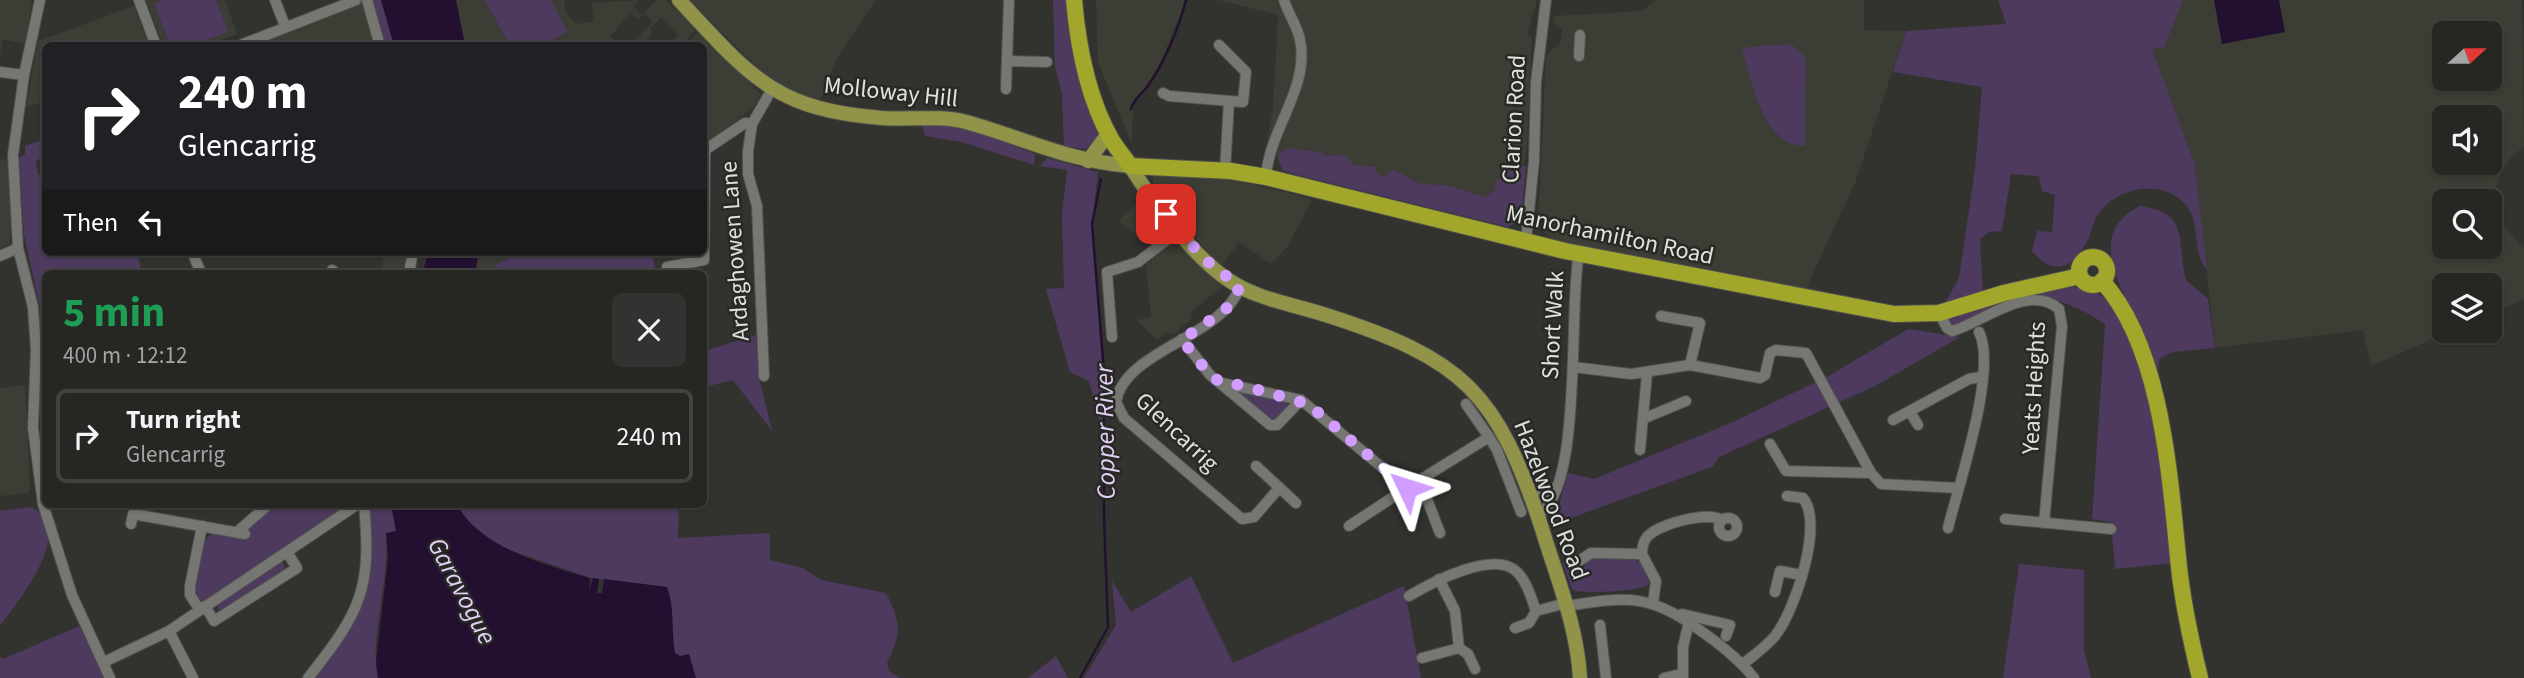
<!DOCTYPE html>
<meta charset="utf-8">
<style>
:root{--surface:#262623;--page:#323230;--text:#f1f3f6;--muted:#a4a5a6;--line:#424341}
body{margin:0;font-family:"Source Sans 3",sans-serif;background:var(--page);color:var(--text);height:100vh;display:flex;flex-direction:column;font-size:26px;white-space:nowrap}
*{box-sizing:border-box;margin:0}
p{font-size:23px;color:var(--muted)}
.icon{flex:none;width:38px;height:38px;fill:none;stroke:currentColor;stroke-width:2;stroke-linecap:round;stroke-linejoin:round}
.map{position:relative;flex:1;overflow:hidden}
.panel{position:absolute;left:42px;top:270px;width:665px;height:238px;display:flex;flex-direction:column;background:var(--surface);border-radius:10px;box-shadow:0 2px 5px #0004,0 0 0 2px var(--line)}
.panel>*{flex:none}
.banner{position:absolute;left:42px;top:42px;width:665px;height:214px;border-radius:10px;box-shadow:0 2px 5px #0004,0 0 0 2px var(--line);background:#202124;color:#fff;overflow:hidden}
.needle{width:46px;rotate:69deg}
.tools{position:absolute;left:2432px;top:21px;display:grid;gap:14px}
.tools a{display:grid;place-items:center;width:70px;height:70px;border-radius:10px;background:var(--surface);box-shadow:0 2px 5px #0004,0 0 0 2px var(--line);font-size:35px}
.pin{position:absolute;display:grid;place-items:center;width:60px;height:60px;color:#fff;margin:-30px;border-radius:14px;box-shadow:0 4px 10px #0006}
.me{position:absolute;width:77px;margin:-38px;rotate:311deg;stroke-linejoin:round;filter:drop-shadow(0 0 5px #0008)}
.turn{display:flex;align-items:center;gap:24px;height:147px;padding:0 21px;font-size:32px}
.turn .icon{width:91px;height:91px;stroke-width:2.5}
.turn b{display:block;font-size:49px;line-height:60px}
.then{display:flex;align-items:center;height:66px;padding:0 21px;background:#0003;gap:14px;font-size:26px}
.round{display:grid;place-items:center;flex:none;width:74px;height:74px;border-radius:10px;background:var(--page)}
.headline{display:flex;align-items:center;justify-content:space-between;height:119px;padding:0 21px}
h1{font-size:42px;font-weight:700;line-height:52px;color:#1e9e55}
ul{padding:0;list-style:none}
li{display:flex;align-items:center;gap:21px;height:94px;margin:0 14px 10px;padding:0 7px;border:4px solid var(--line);border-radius:10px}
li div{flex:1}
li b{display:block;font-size:26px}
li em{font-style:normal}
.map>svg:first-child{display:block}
.built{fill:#3c3d34;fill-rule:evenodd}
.green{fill:#4d3a5e}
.water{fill:#231031}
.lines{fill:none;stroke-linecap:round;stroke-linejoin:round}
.stream{stroke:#231031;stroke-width:2.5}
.minor-casing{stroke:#51524f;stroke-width:12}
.major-casing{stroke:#51524f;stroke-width:16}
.highway-casing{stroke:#51524f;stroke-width:18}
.minor{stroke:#767672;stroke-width:10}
.major{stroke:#909348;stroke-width:14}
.highway{stroke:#a2a72c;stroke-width:16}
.route{stroke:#d19dfe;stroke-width:12;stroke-dasharray:0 21.6}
.labels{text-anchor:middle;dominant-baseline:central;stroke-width:5;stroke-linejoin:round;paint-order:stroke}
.street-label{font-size:24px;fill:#e0e0de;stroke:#282925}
.water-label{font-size:26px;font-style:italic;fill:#e4d0f7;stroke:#282925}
</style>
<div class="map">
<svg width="2524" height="678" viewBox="0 0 2524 678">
<rect width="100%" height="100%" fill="#32332f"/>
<g class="built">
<polygon points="0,0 32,0 25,44 3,39 0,57"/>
<polygon points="146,0 225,0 237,34 207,45 163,45"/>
<polygon points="456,0 485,0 509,45 465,45"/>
<polygon points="551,0 564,0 566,14 577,24 594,21 591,3 639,0 633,6 641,15 657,0 665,0 697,28 682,45 668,45 678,35 661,18 650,28 653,31 644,45 629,45 625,42 628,39 632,43 653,22 645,14 638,20 630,12 610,37 619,45 543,46 568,32"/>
<polygon points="689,0 876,0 837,58 819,103 792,92 767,77"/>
<polygon points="1096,0 1186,0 1160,64 1147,88 1133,100 1132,145 1098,62"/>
<polygon points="1218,0 1537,0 1528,33 1532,38 1527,145 1517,223 1508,227 1500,225 1282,170 1276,155 1279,144 1267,140 1273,108 1278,15"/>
<polygon points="1656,0 1864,0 1864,30 1906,31 1855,183 1805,291 1559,243 1538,228 1546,55 1561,42 1562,29 1554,23 1553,16 1641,11"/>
<path d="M2183,0H2522L2524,146L2509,160L2499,177L2494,196L2499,221L2524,249V299L2490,314V285H2445V331H2451L2371,366L2363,330L2215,348L2195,165L2151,49L2164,48ZM2445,33H2490V79H2445ZM2445,117H2490V163H2445ZM2445,201H2490V247H2445Z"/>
<polygon points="362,3 374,45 253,46 332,15"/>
<polygon points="134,6 149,45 46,46 45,102 26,107 38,41"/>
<polygon points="699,31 761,94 754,107 704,146 704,46 686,46"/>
<polygon points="0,159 12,160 14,212 9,244 0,250"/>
<polygon points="1153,176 1227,178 1312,199 1288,246 1271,264 1239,242 1221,267 1172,211 1153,185"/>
<polygon points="1144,197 1160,221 1142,239 1118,221"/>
<polygon points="1178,242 1223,286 1190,313 1193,318 1173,334 1166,332 1157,340 1137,320 1151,317 1146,265 1172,243"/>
<polygon points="383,252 406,252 403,273 383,273"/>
<polygon points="479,252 519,252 483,273 475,273"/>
<polygon points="42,355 46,355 45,477 40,425"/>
<polygon points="25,385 30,488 28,493 0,496 0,388"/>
</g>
<g class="green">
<polygon points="164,0 216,0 228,32 192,45 170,45 154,3"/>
<polygon points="371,0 381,0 394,45 385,45"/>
<polygon points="485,0 551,0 568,32 543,45 509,45"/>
<polygon points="1053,0 1066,0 1080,84 1098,125 1098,137 1085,149 1064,146 1062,94 1055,67"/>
<path d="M1998,0H2183L2164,48L2152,49L2195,165L2207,270C2190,250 2203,219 2182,201C2159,180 2121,187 2101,210C2094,218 2092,231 2088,240C2072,268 2054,278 2032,251L2037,231L2052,232L2055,195L2042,191L2039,176L2011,174L2002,231L1989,232L1980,239L1983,295L1943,306L1959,278L1975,169L1982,87L1893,72L1906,31L2006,24Z"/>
<path d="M1791,44L1806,58L1805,146C1763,146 1754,86 1743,53L1742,49L1748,47Z"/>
<polygon points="922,124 964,126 1035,154 1034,165 962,142 925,136"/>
<polygon points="45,139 45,158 36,160 38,175 45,174 46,252 137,252 142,273 46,273 45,316 42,316 24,235 19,158 25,154 25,146"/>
<path d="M1293,148C1303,153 1318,148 1326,156L1344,155L1351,160L1352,165L1375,167L1378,175L1385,176L1393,169L1417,183L1450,186L1485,197L1495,190L1496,181L1503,176L1508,163L1526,166L1521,219L1508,227L1290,173L1282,170L1278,155L1286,149Z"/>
<polygon points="1047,158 1098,172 1092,224 1106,422 1099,421 1089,381 1070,372 1046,289 1064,288 1062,215 1067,170 1040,166"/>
<path d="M2140,206C2191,212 2176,242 2186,280L2208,299L2215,348L2173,352L2159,359L2157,389C2153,371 2151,352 2144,335C2127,296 2081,235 2140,206Z"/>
<polygon points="519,252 653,252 655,273 483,273"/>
<path d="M2073,287C2079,288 2088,288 2094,291C2152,322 2167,501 2174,563L2115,569L2111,522L2092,519L2105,324C2064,298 2038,290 1991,308C1977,314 1966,323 1951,326L1948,321L1950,315L2005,298Z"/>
<polygon points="1908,329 1960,337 1875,386 1719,457 1712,467 1554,524 1568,473 1594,479 1733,422 1830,375"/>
<polygon points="756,335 758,374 772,431 733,380 704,387 704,351"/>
<polygon points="1241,392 1287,401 1288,408 1274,420 1242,396"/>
<polygon points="275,504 348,504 207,601 198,600 194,595 204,541 213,533 250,535 248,525"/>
<path d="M369,504H391L396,531L386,534C390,578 369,641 378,678H314C368,605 373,594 369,504Z"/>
<path d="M457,504H679L678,538L770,533V560L803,568L821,580L886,593C901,623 902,632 887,663L889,671L900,678H690L671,659L667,587L590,578L496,545L464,518Z"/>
<path d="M31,507C78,529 18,601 0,626V511Z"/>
<path d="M1592,557C1616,557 1649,551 1649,584C1640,592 1583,594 1572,590L1563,563L1572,560L1576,571L1584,570L1585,560Z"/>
<polygon points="282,561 285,569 223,611 218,610 217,604"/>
<polygon points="2019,564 2084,570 2084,649 2091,678 2003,678"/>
<polygon points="1191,576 1233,663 1404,586 1421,678 1084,678 1116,625 1112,581 1131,612"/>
<polygon points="79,626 101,667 103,678 0,678 0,656 3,659"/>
<polygon points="1056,656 1068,678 1028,678"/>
</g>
<g class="water">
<polygon points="381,0 456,0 465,45 394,45"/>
<polygon points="2214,0 2279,0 2285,32 2222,44"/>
<polygon points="429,252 479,252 475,273 422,273"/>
<path d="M391,504H457C478,547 546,565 590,578L589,590L593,578L599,579L597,593H602L604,579L667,587C675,608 671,630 675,653L680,656L689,654L696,678H378L376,662L388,558L386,533L396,531Z"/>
</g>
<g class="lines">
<g class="stream">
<path d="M1131,109C1134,98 1141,95 1147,87C1164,64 1179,28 1186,0"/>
<polyline points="1080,678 1108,627 1104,518 1104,371 1092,224 1101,179"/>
</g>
<g class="minor-casing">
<g id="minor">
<polyline points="40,0 24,75 13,155 18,248 33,307 36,350 33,428 43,504 72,595 110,678"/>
<polyline points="139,0 156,46"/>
<polyline points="275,0 285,26"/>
<polyline points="367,0 380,46"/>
<polyline points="238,46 356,0"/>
<polyline points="1579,56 1580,35"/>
<polyline points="1007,61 1047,62"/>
<polyline points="0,72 24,75"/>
<polyline points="1006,89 1009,0"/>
<polyline points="1163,93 1169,96 1243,102 1246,72 1219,45"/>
<polyline points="752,124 748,151 748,174 757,206 764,376"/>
<polyline points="1225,171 1229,101"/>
<path d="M1266,177C1269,129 1310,88 1300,40C1298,27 1288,14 1284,0"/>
<polyline points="1526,241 1534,161 1536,82 1546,0"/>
<polyline points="192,252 201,273"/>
<polyline points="0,256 18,248"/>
<polyline points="667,267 704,260 705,150 745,123 752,124 772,89"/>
<polyline points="332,270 336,273"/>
<polyline points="409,273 413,252"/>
<path d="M1240,287C1222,338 1124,350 1116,402L1124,418L1242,519L1254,517L1279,488"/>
<path d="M1939,313L1947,328L1952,331C1982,323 2029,282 2059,309L2062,326L2044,523"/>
<polyline points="1661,316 1700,323 1690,365"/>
<polyline points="1112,337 1107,272 1138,262 1180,230"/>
<polyline points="1182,339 1210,375 1270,425 1277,425 1301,400 1407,488 1489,437 1466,404"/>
<polyline points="1573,367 1631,374 1690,365 1760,378 1765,375 1770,353 1776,350 1806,353 1871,473 1881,484 1958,488"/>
<polyline points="1222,383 1301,400"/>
<polyline points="1910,412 1918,425"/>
<polyline points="1645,418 1686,401"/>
<polyline points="1893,420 1969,379 1981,377"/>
<polyline points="1489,437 1497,450 1521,512"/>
<polyline points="1770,444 1786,471 1871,473"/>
<polyline points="1640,450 1647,373"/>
<polyline points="1256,466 1296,503"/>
<polyline points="1420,481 1440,533"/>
<polyline points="1528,490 1537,497 1544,497 1557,487"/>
<path d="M1537,515C1584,493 1568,303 1579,254"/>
<circle cx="1728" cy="527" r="9"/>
<polyline points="2005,519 2111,529"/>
<polyline points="131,524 133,514 245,534"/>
<polyline points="1349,526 1407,488"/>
<path d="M1948,528C1958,487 1998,369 1979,332"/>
<polyline points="237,532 269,504"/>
<path d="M1642,554C1642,548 1643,542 1647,537C1658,524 1707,511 1722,520"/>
<polyline points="1579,561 1591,553 1642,554 1656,581 1653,603"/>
<polyline points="1775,592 1780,571 1802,575"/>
<path d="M1409,596C1431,583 1494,549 1517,572C1527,582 1531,597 1536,611L1566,603"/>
<polyline points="205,606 214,621 297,568 287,552"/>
<path d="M1567,606C1628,596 1650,594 1701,631C1721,645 1739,659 1754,678"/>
<polyline points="200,610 190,595 190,586 202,526"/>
<polyline points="1682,614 1730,625 1726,636"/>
<polyline points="1600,625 1606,678"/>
<polyline points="1515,628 1529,623 1536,611"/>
<polyline points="169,631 193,678"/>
<polyline points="1459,648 1468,654 1475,669"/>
<polyline points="1422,658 1459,648 1455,611 1439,579"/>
<polyline points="104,662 169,631 358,504"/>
<path d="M1743,664C1754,655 1767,646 1775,636C1795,611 1824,524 1803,498L1787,496"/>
<path d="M308,678C361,611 372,590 364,504"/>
<polyline points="1664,678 1681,674"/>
<polyline points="1683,678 1683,647 1689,622"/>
</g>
</g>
<g class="major-casing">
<g id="major">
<path d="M679,0C749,75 774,110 882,118C909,120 940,115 966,122C1024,138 1067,161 1130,166C1153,202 1194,258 1230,281C1257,299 1295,305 1326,315C1463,359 1497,391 1542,529C1557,578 1577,626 1580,678"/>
<polyline points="1088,161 1108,134"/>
</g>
</g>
<g class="highway-casing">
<g id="highway">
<path d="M1074,0C1078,46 1088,98 1111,139C1116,148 1124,156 1130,166L1231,171L1266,177L1565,251L1894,314L1939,313L2004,293L2080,276"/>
<circle cx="2093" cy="271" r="14"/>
<path d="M2102,281C2163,348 2170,481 2179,567C2183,605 2191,641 2200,678"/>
</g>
</g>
<use href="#minor" class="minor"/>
<use href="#major" class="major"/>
<use href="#highway" class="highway"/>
</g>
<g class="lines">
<polyline class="route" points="1166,214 1202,257 1240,287 1226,309 1182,340 1210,375 1222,383 1241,385 1308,404 1407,488"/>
</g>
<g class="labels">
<g class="street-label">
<text transform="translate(891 92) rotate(6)">Molloway Hill</text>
<text transform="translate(1514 119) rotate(-87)">Clarion Road</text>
<text transform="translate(1610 235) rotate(12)">Manorhamilton Road</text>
<text transform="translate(735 251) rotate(-94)">Ardaghowen Lane</text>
<text transform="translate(1553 325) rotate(-87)">Short Walk</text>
<text transform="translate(2034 388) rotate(-87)">Yeats Heights</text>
<text transform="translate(1177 432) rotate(43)">Glencarrig</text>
<text transform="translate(1551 500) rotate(69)">Hazelwood Road</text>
</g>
<g class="water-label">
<text transform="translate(1105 432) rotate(-91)">Copper River</text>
<text transform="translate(462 591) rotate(62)">Garavogue</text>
</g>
</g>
</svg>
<div class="tools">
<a><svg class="needle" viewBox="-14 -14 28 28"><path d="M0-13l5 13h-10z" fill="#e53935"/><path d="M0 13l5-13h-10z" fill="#a4a5a6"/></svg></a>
<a><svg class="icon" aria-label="sound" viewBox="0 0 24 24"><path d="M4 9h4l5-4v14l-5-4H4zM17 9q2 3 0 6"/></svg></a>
<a><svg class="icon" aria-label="search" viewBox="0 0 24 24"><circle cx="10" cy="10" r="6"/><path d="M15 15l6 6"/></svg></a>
<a><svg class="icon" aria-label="layers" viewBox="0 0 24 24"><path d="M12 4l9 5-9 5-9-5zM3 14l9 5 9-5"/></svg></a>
</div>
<div class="pin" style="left:1166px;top:214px;background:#d93025"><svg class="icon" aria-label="arrive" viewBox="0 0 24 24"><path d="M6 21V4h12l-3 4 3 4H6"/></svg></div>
<svg class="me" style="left:1407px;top:488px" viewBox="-20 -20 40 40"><path d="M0-17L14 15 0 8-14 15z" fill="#d19dfe" stroke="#fff" stroke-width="4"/></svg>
<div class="banner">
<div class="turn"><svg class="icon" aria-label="right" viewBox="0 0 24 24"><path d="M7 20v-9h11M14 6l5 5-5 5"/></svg><div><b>240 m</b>Glencarrig</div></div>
<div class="then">Then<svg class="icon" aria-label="left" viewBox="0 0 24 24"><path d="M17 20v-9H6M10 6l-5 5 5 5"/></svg></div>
</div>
<section class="panel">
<div class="headline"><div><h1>5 min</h1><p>400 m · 12:12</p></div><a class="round"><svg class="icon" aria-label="close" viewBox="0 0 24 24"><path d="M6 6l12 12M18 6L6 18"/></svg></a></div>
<ul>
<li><svg class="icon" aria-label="right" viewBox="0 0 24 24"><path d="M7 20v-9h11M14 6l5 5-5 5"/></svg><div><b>Turn right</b><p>Glencarrig</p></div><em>240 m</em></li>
</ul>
</section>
</div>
